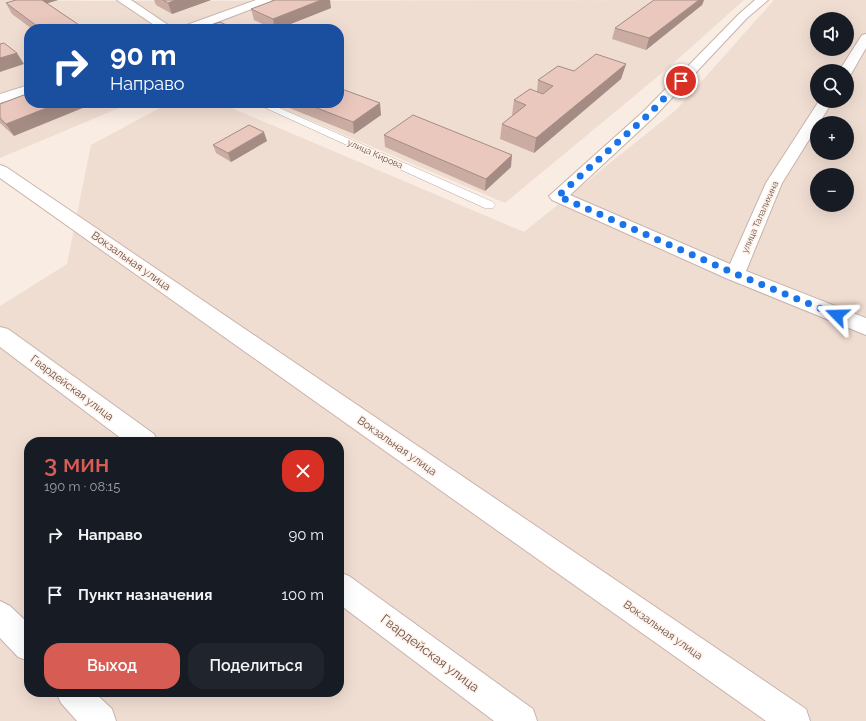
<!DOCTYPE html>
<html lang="ru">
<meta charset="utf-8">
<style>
:root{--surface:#171b24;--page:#20242c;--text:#f1f3f6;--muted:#9ea1a6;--accent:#d65c54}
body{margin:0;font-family:Raleway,sans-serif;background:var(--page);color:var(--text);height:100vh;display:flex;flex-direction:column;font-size:15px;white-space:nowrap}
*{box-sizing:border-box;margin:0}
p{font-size:13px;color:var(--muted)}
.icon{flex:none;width:22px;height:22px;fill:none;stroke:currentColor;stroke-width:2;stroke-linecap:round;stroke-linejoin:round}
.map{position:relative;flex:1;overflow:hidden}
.details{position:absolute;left:24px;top:437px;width:320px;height:260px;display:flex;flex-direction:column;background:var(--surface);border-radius:16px;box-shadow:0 4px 16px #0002}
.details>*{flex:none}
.top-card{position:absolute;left:24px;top:24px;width:320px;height:84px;border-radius:16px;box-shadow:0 4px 16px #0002;background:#1a4fa0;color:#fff;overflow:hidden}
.tools{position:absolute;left:810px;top:12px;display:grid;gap:8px}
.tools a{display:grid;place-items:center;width:44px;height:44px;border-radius:50%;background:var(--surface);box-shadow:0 4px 16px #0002;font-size:20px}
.pin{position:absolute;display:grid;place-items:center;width:34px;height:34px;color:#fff;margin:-17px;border:2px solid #fff;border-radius:50%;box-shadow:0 1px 4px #0007}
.me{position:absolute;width:44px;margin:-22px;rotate:292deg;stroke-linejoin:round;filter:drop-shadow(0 0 3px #0008)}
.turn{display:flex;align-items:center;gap:14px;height:84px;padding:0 20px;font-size:18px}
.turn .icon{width:52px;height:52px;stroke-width:2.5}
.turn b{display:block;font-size:28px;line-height:34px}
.round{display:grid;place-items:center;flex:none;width:42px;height:42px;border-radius:16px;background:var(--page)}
.head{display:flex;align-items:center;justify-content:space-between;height:68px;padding:0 20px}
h1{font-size:24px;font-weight:600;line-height:30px;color:var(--accent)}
.button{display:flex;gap:8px;margin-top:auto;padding:8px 20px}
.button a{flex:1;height:46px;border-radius:16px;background:var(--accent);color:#fff;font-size:16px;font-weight:600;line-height:46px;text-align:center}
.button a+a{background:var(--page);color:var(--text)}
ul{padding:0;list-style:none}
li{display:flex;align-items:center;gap:12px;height:60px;padding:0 20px}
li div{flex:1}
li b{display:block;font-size:15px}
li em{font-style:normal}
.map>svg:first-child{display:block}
.residential{fill:#f0ddd2;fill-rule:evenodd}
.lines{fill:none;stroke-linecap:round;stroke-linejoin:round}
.service-casing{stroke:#c8b3ab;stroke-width:1}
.minor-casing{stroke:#c8b3ab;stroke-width:2}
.tertiary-casing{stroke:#c8b3ab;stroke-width:2}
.secondary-casing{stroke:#cdb4ab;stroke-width:2}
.service{fill:#fff;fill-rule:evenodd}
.minor{fill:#fff;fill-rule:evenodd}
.tertiary{fill:#fff;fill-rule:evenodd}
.secondary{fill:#fff;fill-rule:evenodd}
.wall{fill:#caaca3}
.shaded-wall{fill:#a48c84}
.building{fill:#ebc8bd;stroke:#a48c84}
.route{stroke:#1a73e8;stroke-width:7;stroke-dasharray:0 12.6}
.labels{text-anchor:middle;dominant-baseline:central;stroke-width:3;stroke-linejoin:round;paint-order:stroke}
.far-street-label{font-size:9px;fill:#6d524c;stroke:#fdf1e8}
.street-label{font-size:11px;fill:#6d524c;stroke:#fdf1e8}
.near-street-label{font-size:13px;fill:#6d524c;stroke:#fdf1e8}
</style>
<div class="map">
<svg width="866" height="721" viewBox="0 0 866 721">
<rect width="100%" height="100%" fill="#f9ece2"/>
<g class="residential">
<polygon points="0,0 92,1 744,0 668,68 505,203 269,103 339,103 339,29 29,29 29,103 131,103 0,158"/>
<path d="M774,0H866V721H0V306L67,264L91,145L169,103H220L524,232L676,110ZM817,19H847V49H817ZM817,71H847V101H817ZM817,123H847V153H817ZM817,175H847V205H817ZM29,442H339V692H29Z"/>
</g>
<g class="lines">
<g class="service-casing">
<polygon id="service" points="255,103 268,103 493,202 495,205 493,208 485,208"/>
</g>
<g class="minor-casing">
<g id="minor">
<polygon points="755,0 768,0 747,18 654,117 570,195 730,264 766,183 819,101 833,101 819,123 817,123 817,127 782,183 746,271 866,318 866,335 728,279 552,200 549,196 644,111 739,14"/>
<polygon points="866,34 866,48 851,74 847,75 847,71 839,71 862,35"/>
<polygon points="0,327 8,329 154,434 157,442 126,442 0,347"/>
<polygon points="339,572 349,576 533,709 537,721 494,721 339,604"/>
<polygon points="0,601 10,606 29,624 29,661 18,657 0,638"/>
<polygon points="56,692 94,692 112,709 116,721 77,721 61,703"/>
</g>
</g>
<g class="tertiary-casing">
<polygon id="tertiary" points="117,0 131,0 174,29 160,29"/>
</g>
<g class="secondary-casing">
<g id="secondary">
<polygon points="256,0 272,0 270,2 199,29 182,29 184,26"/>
<polygon points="29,85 29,94 0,103 0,94"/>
<polygon points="0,165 6,167 806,709 810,721 766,721 0,178"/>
</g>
</g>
<use href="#service" class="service"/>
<use href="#minor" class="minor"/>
<use href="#tertiary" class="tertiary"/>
<use href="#secondary" class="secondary"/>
</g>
<g class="wall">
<polygon points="16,0 58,0 47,3 85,29 32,29 12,14 6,3"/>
<polygon points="154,0 211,0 172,14 156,5"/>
<polygon points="654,0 704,0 702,5 646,50 612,39 615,28"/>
<polygon points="331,8 278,29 273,29 254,20 251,9"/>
<polygon points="626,64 621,79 534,153 500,139 502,124 513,115 512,115 514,100 537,91 538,80 574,71"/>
<polygon points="277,103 339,103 381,115 354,134"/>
<polygon points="0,104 14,136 0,123"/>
<polygon points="384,135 511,167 485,191 385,147"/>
<polygon points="267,141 231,162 216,153 213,145"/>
</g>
<g class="shaded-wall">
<polygon points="33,0 58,0 36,7"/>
<polygon points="176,0 211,0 172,14 168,3"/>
<polygon points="321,0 330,0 331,8 278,29 275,29 273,19"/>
<polygon points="699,0 704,0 702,5 646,50 649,38"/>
<polygon points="17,53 24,64 0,72 0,58"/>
<polygon points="626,64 621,79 534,153 536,138"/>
<polygon points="59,103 95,103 14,136 6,124"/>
<polygon points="380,103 381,115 354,134 353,122"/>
<polygon points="264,132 267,141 231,162 228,153"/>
<polygon points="512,155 511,167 485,191 486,179"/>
</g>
<g class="building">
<polygon points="16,0 42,0 85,29 41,29 6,3"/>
<polygon points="163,0 176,0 168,3"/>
<polygon points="275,0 321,0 273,19 251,9"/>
<polygon points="654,0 699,0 649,38 615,28"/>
<polygon points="220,22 235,29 200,29"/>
<polygon points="4,43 17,53 0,58 0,44"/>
<polygon points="596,54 626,64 536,138 502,124 526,105 514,100 530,89 543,94 553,86 538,80 558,66 574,71"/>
<polygon points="339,88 380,103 353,122 304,103 339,103"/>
<polygon points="29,93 29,103 59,103 6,124 0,118 0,104"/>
<polygon points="413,115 512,155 486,179 384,135"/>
<polygon points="249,125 264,132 228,153 213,145"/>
</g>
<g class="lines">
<polyline class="route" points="681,81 649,114 558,196 736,274 837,315"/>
</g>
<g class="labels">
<g class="far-street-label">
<text transform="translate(375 154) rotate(24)">улица Кирова</text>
<text transform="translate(760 217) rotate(-66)">улица Талалихина</text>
</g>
<g class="street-label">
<text transform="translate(131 261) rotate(35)">Вокзальная улица</text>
<text transform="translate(72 388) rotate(37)">Гвардейская улица</text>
<text transform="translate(397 446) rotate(35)">Вокзальная улица</text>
<text transform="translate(663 630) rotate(35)">Вокзальная улица</text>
</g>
<g class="near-street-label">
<text transform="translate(430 653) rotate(37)">Гвардейская улица</text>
</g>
</g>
</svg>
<div class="tools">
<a><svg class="icon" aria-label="sound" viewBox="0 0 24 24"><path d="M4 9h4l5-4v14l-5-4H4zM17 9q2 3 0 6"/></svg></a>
<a><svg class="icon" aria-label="search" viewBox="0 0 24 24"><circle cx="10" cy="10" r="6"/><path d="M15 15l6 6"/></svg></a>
<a>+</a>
<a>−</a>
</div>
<div class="pin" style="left:681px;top:81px;background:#d93025"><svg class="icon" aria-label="arrive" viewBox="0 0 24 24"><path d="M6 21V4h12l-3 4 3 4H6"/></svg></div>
<svg class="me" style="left:837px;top:315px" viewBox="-20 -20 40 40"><path d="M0-17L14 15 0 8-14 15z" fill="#1a73e8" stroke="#fff" stroke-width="4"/></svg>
<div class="top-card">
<div class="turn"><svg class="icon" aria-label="right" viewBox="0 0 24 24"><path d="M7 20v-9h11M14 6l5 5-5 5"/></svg><div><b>90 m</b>Направо</div></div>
</div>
<section class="details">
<div class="head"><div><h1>3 мин</h1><p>190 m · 08:15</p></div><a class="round" style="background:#d93025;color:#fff"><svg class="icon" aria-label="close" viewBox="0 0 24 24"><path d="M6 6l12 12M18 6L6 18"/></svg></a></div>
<ul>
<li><svg class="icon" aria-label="right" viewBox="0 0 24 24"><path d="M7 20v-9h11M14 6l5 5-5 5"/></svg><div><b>Направо</b></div><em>90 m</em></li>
<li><svg class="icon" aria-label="arrive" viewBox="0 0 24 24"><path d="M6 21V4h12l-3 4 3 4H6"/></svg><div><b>Пункт назначения</b></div><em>100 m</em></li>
</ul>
<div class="button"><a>Выход</a><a>Поделиться</a></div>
</section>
</div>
